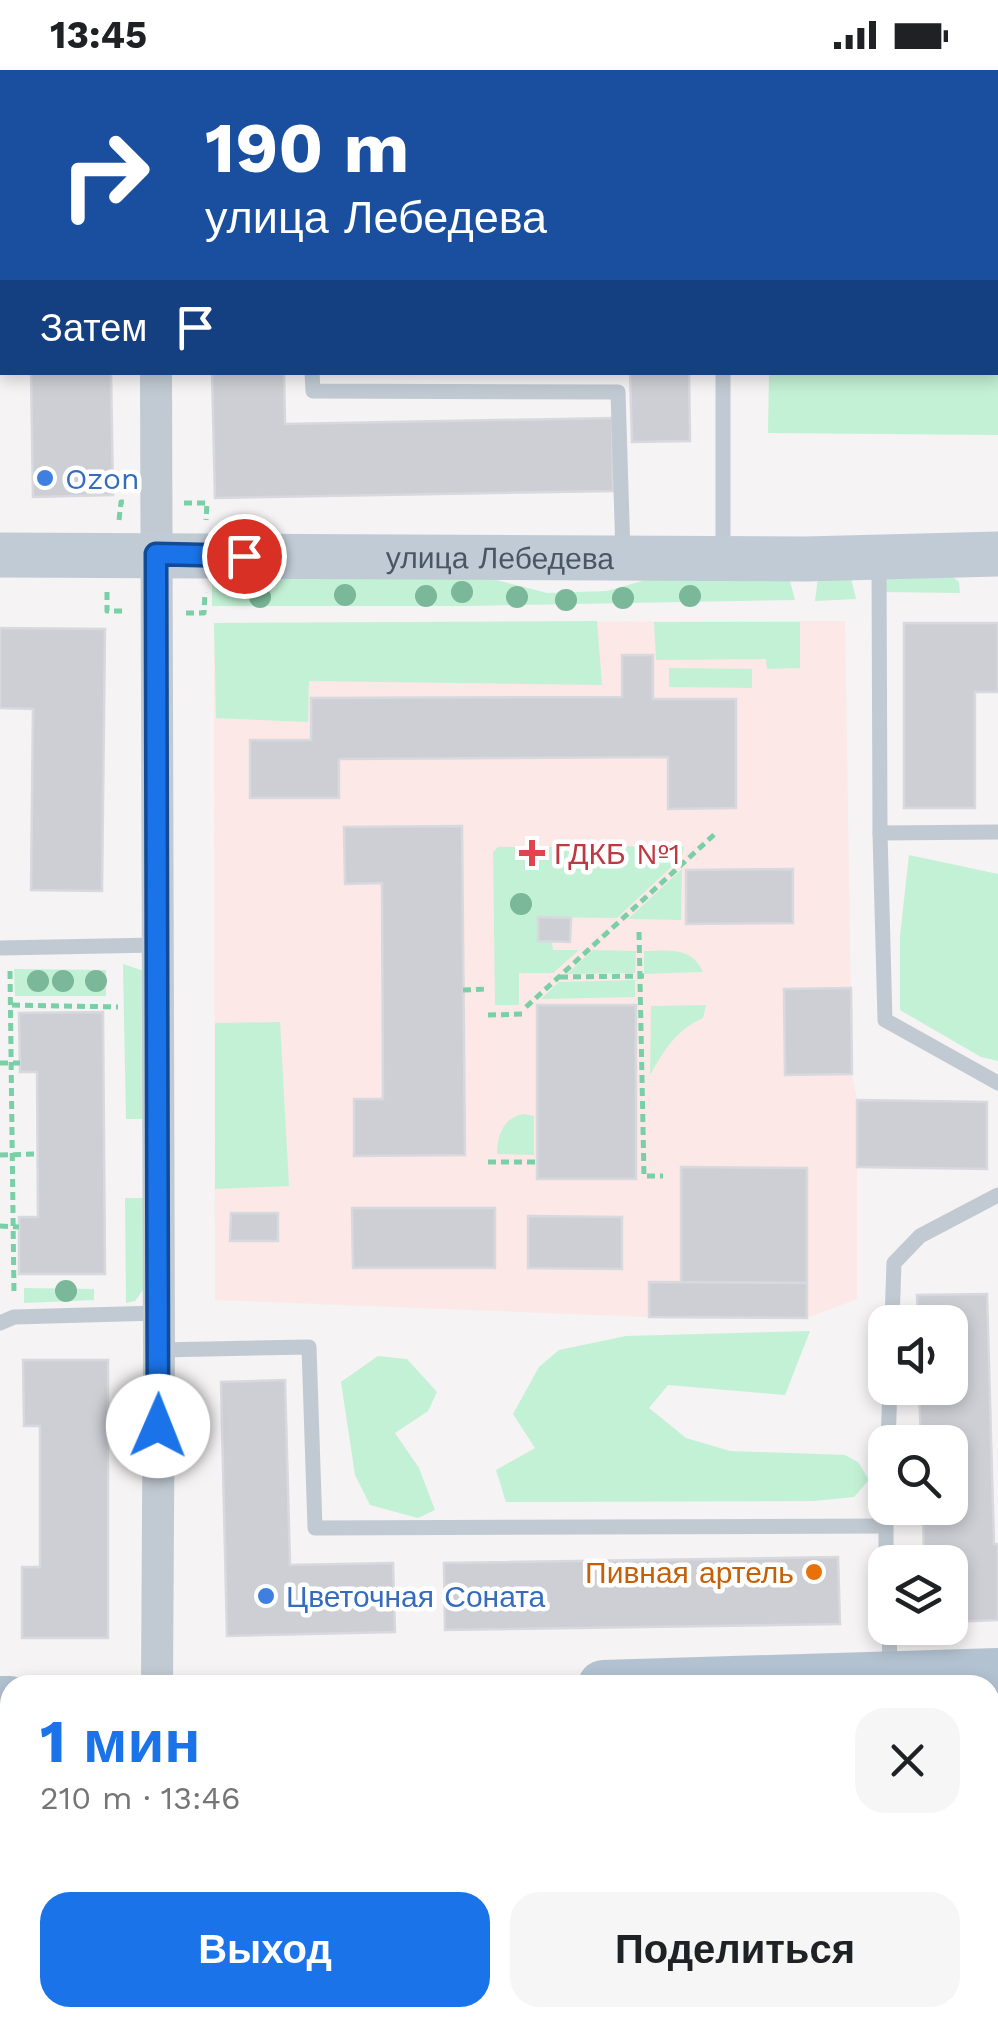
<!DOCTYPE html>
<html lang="ru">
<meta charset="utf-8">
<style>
:root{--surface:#fff;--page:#f6f6f6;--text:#202124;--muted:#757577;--accent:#1a73e8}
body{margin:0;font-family:"Work Sans",sans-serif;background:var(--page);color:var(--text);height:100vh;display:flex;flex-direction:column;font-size:38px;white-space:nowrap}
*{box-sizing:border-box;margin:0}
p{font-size:32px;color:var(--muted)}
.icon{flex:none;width:55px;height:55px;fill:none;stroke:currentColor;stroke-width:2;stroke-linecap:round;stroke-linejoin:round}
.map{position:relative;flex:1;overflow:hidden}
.sheet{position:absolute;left:0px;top:1605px;width:1000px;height:352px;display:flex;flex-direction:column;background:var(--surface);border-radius:30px 30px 0 0;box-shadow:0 5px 15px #0003}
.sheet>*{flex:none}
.hud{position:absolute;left:0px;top:0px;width:1000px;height:305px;box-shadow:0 5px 15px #0003;background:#1a4fa0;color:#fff;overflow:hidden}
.tools{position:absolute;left:868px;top:1235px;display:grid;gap:20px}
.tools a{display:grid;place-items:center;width:100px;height:100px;border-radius:20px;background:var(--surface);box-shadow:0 5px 15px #0003;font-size:50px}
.pin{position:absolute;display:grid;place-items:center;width:85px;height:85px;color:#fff;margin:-42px;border:5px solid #fff;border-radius:50%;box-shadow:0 2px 10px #0007}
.me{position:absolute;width:110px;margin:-55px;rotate:1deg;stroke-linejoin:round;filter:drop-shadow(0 0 8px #0008)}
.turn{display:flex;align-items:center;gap:35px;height:210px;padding:0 40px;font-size:45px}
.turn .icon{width:130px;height:130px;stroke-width:2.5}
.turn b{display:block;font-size:70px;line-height:85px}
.then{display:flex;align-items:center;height:95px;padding:0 40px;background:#0003;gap:20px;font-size:38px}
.round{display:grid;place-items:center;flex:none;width:105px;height:105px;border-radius:30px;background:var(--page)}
.summary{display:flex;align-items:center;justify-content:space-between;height:170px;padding:0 40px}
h1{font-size:60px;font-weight:700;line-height:75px;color:var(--accent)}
.action{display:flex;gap:20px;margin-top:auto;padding:20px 40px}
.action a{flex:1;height:115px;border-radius:30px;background:var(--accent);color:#fff;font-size:40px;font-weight:700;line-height:115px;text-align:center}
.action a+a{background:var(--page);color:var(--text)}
.status{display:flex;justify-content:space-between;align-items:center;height:70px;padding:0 50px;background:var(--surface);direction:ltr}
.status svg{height:28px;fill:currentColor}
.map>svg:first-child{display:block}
.education{fill:#e6e4e5}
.medical{fill:#fce8e6}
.green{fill:#c3f1d5}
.building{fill:#cdcfd5;stroke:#d7d9de;stroke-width:2.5}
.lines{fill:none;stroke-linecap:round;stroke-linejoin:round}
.path{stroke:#7ad0a6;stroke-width:5;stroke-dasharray:8 5;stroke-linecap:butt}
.lane{stroke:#c1cad2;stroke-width:15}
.street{stroke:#c1cad2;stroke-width:32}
.secondary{stroke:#c1cbd6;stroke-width:45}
.primary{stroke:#b3c2d1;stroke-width:50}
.tram{stroke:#b5b8bd;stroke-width:2.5}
.tree{fill:#7bb799}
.route-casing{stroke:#114b97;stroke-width:25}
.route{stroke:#1a73e8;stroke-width:18}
.shop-dot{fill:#3f7fe0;stroke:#fff;stroke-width:4}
.health-dot{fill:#e0444e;stroke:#fff;stroke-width:4}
.food-dot{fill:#e8710a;stroke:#fff;stroke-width:4}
.labels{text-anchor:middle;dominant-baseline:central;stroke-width:9;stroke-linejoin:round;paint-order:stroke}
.shop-label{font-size:30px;fill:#366cbe;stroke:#fff;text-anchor:start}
.street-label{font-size:30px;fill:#4a5661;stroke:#fff}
.health-label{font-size:30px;fill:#be3a42;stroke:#fff;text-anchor:start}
.food-label{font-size:30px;fill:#c56008;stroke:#fff;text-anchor:end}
</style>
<div class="status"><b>13:45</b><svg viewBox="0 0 49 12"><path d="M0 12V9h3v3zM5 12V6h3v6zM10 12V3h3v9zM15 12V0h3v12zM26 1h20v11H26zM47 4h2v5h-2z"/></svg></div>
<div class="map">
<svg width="998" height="1956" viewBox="0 0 998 1956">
<rect width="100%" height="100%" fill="#f5f3f3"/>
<g class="education">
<polygon points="738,0 998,0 998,202 998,2"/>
<polygon points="990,1730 998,1730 998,1956 596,1956 596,1948 990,1948"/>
</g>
<polygon class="medical" points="845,551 852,1004 857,1030 857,1229 807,1248 649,1247 215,1230 214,553"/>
<g class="green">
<polygon points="998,217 998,365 768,363 769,303 998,302"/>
<polygon points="941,497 959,512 960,523 882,522 887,503"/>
<polygon points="476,505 547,523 607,521 660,506 790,511 795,530 464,536 212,536 212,506"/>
<polygon points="818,508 851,508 856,529 815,531"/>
<polygon points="597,551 602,615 309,611 308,652 216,648 214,553"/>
<polygon points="654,552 800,552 800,598 767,599 766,589 656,590"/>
<polygon points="669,598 752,599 752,618 669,617"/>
<polygon points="684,776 682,787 617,848 539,847 538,871 552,872 553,880 579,880 553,903 519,903 519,935 495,935 493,782 498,777"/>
<polygon points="909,785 998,804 998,991 981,987 900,940 900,866"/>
<polygon points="682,799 681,850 628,849"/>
<polygon points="593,880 636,881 635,903 567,904"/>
<path d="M644,881C668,881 691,876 703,902L644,904Z"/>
<polygon points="123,894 144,901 145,1049 126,1049"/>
<polygon points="14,899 106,900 106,926 15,926"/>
<polygon points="635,910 635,927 541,929 559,912"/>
<path d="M706,935L703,948C675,961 665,979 650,1005L651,936Z"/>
<polygon points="280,952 289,1116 215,1119 215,953"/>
<path d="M523,1044L534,1046V1085L497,1084C497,1066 503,1048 523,1044Z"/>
<polygon points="125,1128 145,1128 143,1220 135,1231 126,1233"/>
<polygon points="24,1218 94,1219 94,1230 24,1233"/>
<polygon points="810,1261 785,1325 668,1315 649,1338 686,1368 730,1381 845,1385 858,1392 869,1410 854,1427 814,1431 506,1432 496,1400 535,1378 513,1344 539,1297 559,1280 626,1266"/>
<polygon points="378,1286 407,1289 437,1322 428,1341 395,1363 419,1398 435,1440 418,1448 370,1435 355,1405 341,1312"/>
</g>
<g class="building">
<polygon points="917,0 998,0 998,16 998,2"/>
<polygon points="31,302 111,302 113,425 33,427"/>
<polygon points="212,302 284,302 285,354 612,348 613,421 215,428"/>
<polygon points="630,302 689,302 690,371 632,372"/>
<polygon points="904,553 998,553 998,622 975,622 975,738 904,738"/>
<polygon points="0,558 105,559 102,821 31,820 33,639 0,638"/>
<polygon points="622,585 653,585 653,629 736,629 736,738 668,739 668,687 339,689 339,728 250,728 250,670 311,670 311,628 622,627"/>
<polygon points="462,756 465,1085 354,1086 354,1029 383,1029 382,813 345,814 344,757"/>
<polygon points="793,799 793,853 686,854 686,800"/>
<polygon points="538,847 571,848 570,872 538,871"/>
<polygon points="851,918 852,1004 785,1005 784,919"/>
<rect x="537" y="935" width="99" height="174"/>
<polygon points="103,942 105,1204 19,1204 19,1147 38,1147 37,1002 20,1002 19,943"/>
<polygon points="857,1030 987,1032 987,1099 857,1097"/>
<polygon points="681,1097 807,1098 807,1213 681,1212"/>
<polygon points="352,1138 495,1138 495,1198 353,1198"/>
<polygon points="231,1143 278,1143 278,1171 230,1171"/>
<polygon points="528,1146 622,1147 622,1199 528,1198"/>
<polygon points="649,1212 807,1213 807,1248 649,1247"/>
<polygon points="987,1224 994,1474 998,1474 998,1550 950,1552 950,1492 924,1492 923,1438 950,1438 950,1372 921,1372 919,1318 950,1318 950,1252 918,1252 917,1225"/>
<polygon points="23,1290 108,1290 108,1568 22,1568 22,1497 40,1497 40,1356 24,1356"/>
<polygon points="285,1310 290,1495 393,1493 395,1562 227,1566 221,1312"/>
<polygon points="838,1487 840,1554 445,1560 444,1493"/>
<polygon points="0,1793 2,1818 10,1818 10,1879 0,1879"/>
<polygon points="990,1839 998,1843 998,1879 990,1875"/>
<rect x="11" y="1948" width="82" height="8"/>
<rect x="126" y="1948" width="66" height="8"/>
<polygon points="575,1948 576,1956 533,1956 533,1950"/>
<polygon points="737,1948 802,1948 798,1956 755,1956"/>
<polygon points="837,1948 912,1948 908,1956 834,1956"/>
</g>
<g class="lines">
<g class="path">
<polyline points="0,13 2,13"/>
<polyline points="184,433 207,433 206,450"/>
<polyline points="119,450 121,432 127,432"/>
<polyline points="107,522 107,541 127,541"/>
<polyline points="186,543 204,543 205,522"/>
<polyline points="639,862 644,1106 663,1106"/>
<polyline points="10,901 14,1225"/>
<polyline points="560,907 644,906"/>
<polyline points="463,920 487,919"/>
<polyline points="12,935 118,937"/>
<polyline points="526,937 716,763"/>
<polyline points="488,945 526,944"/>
<polyline points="0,993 20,993"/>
<polyline points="0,1085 38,1084"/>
<polyline points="488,1092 537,1092"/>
<polyline points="0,1156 19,1157"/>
</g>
<g class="lane">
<polyline points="371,0 371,2"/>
<polyline points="597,0 597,2"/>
<polyline points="253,2 253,0"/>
<polyline points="480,2 483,0"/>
<polyline points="724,2 724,0"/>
<polyline points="312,302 313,321 618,322 623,484"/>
<polyline points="723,483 723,302"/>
<polyline points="879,490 880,763 885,950 998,1013"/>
<polyline points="880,763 998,762"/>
<polyline points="0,878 157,875"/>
<polyline points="892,1252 894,1193 920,1166 998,1125"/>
<polyline points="0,1253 14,1247 159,1243"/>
<polyline points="159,1280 309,1277 315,1458 885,1456"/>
<polyline points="888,1372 890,1318"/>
<polyline points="886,1438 886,1492"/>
<polyline points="889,1558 890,1598"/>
<polyline points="990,1781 998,1785"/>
<polyline points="690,1948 709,1956"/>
<polyline points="491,1956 491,1948"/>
<polyline points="607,1956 611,1948"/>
</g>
<g class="street">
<polyline points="145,0 145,2"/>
<polyline points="156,302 159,1280 157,1615"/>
<polyline points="375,1948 394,1956"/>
<polyline points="247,1956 247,1948"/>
</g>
<path class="secondary" id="s1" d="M0,485L805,489L998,484"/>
<g class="primary">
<polyline points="603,1615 998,1603"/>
<polyline points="0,1631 10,1631"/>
<polyline points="990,1666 998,1666"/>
<polyline points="0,1692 10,1692"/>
</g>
<g class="tram">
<polyline points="990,1630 998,1630"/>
<polyline points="990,1645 998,1645"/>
<polyline points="0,1655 10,1655"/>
<polyline points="0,1671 10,1671"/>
</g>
</g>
<g class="tree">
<circle cx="462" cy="522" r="11"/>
<circle cx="345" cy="525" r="11"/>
<circle cx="426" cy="526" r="11"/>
<circle cx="690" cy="526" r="11"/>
<circle cx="260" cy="527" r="11"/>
<circle cx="517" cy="527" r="11"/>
<circle cx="623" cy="528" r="11"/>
<circle cx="566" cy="530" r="11"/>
<circle cx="521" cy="834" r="11"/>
<circle cx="38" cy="911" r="11"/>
<circle cx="63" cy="911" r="11"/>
<circle cx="96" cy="911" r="11"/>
<circle cx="66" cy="1221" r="11"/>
</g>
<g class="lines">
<g class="route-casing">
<polyline id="route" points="158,1356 156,484 244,486"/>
</g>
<use href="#route" class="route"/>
</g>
<g class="shop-dot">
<circle cx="45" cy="408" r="10"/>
<circle cx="266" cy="1526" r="10"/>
</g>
<path class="health-dot" d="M527 768h10v10h10v10h-10v10h-10v-10h-10v-10h10z"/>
<circle class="food-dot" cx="814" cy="1502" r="10"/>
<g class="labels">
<g class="shop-label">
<text x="65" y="408">Ozon</text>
<text x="286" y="1526">Цветочная Соната</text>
</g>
<g class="street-label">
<text stroke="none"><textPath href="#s1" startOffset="500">улица Лебедева</textPath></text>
</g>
<g class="health-label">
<text x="554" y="783">ГДКБ №1</text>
</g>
<g class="food-label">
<text x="794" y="1502">Пивная артель</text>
</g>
</g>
</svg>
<div class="tools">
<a><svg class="icon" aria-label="sound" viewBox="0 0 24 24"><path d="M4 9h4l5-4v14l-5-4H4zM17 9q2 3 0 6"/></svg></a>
<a><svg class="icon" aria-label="search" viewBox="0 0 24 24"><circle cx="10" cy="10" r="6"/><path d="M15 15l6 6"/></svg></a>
<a><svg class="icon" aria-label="layers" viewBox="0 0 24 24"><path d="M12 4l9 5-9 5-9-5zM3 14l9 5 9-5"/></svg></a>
</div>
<div class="pin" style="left:244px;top:486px;background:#d93025"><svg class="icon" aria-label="arrive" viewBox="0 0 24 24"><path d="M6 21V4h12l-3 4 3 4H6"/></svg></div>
<svg class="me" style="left:158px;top:1356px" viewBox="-20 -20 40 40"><circle r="19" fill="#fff"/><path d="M0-13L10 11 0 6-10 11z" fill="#1a73e8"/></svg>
<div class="hud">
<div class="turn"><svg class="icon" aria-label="right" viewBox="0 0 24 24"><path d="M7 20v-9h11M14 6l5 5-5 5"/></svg><div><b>190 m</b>улица Лебедева</div></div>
<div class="then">Затем<svg class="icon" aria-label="arrive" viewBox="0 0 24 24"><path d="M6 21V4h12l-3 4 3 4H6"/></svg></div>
</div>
<section class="sheet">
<div class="summary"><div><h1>1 мин</h1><p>210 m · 13:46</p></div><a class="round"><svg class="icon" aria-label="close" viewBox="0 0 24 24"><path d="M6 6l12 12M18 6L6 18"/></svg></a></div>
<div class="action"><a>Выход</a><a>Поделиться</a></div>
</section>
</div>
